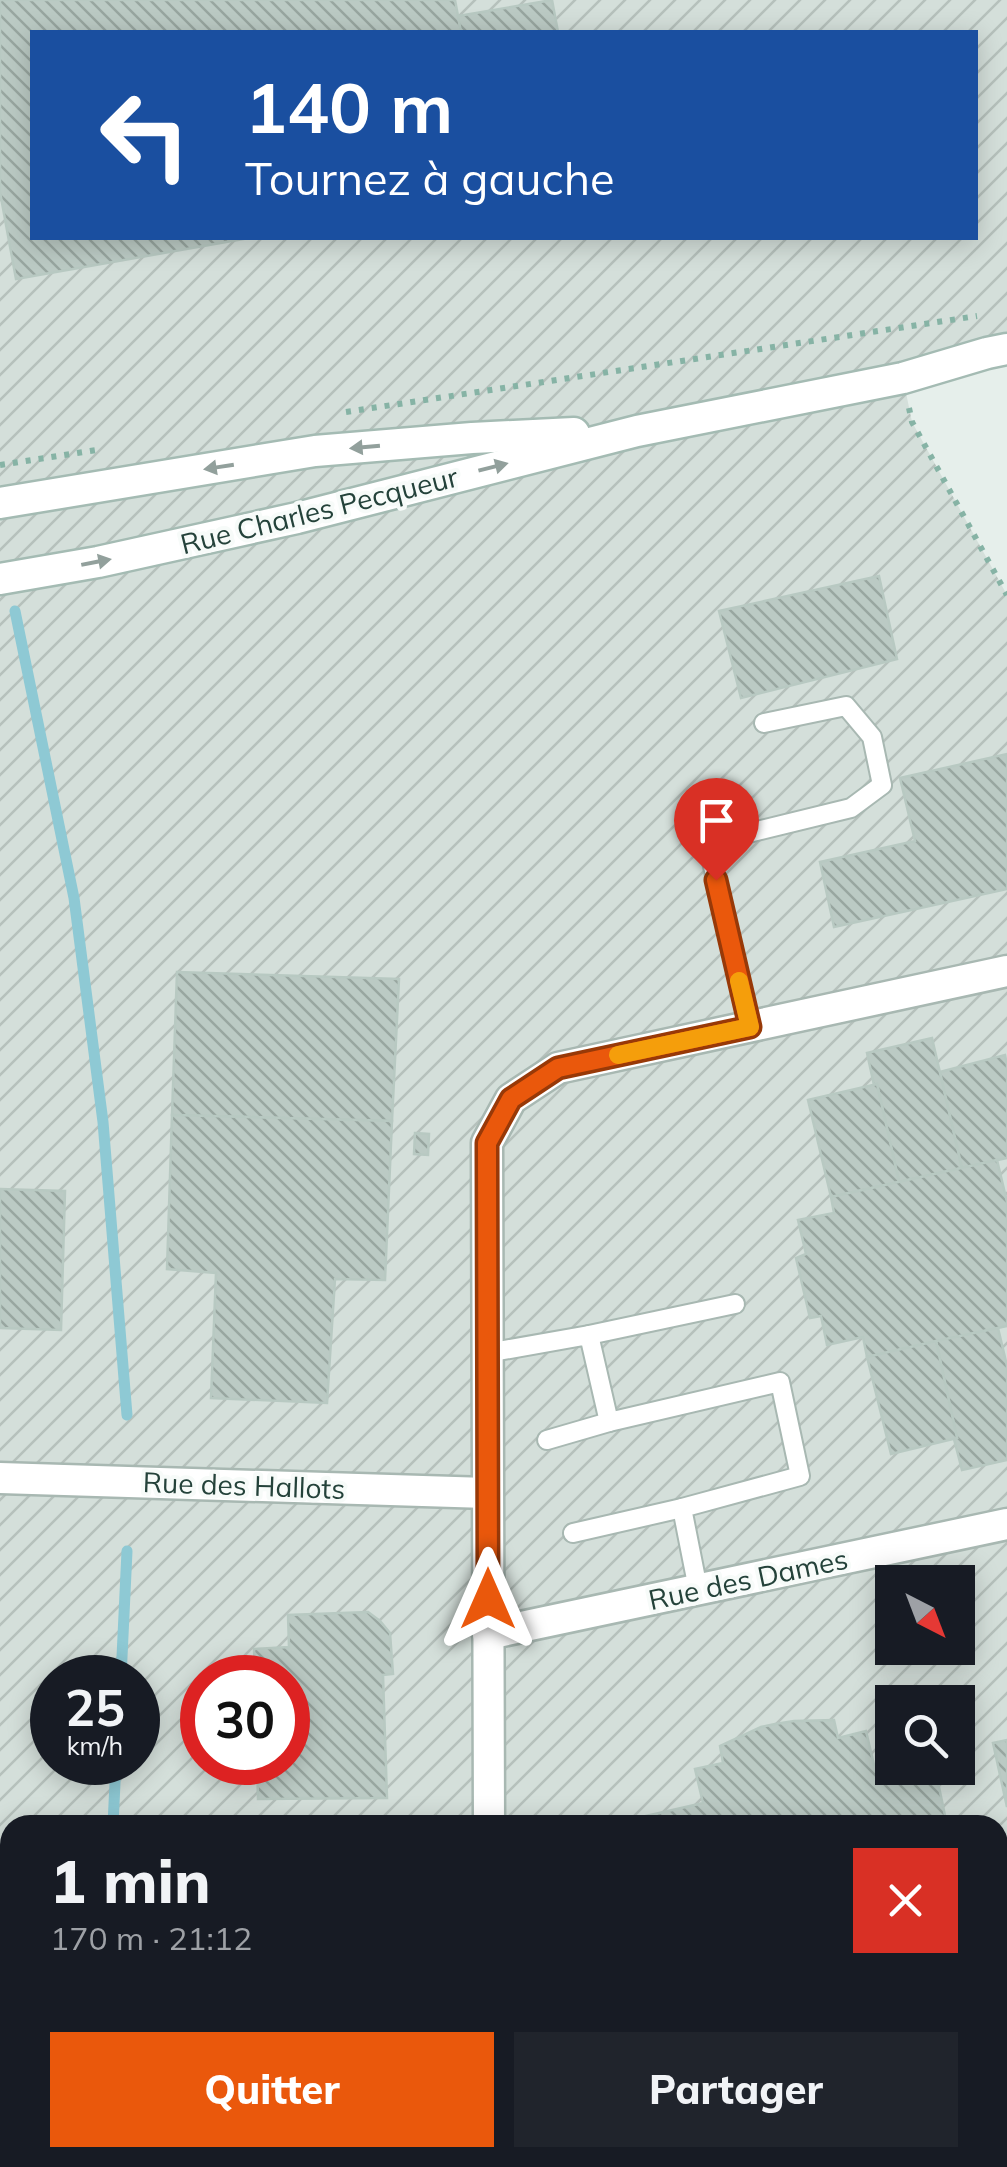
<!DOCTYPE html>
<html lang="fr">
<meta charset="utf-8">
<style>
:root{--surface:#171b24;--page:#20242c;--text:#f1f3f6;--muted:#9ea1a6;--accent:#ea580c}
body{margin:0;font-family:Mulish,sans-serif;background:var(--page);color:var(--text);height:100vh;display:flex;flex-direction:column;font-size:38px;white-space:nowrap}
*{box-sizing:border-box;margin:0}
p{font-size:32px;color:var(--muted)}
.icon{flex:none;width:55px;height:55px;fill:none;stroke:currentColor;stroke-width:2;stroke-linecap:round;stroke-linejoin:round}
.map{position:relative;flex:1;overflow:hidden}
.sheet{position:absolute;left:0px;top:1815px;width:1008px;height:352px;display:flex;flex-direction:column;background:var(--surface);border-radius:30px 30px 0 0;box-shadow:0 5px 25px #0003}
.sheet>*{flex:none}
.hud{position:absolute;left:30px;top:30px;width:948px;height:210px;border-radius:0px;box-shadow:0 5px 25px #0003;background:#1a4fa0;color:#fff;overflow:hidden}
.needle{width:65px;rotate:138deg}
.controls{position:absolute;left:875px;top:1565px;display:grid;gap:20px}
.controls a{display:grid;place-items:center;width:100px;height:100px;border-radius:0px;background:var(--surface);box-shadow:0 5px 25px #0003;font-size:50px}
.speed{position:absolute;left:30px;top:1655px;display:flex;gap:20px;font-size:50px;font-weight:700;text-align:center}
.speed>*{display:grid;place-content:center;width:130px;height:130px;border-radius:50%;background:var(--surface);box-shadow:0 5px 25px #0003;line-height:1}
.speed small{font-size:25px;font-weight:400}
.speed .limit{border:15px solid #d22;background:#fff;color:#111}
.pin{position:absolute;display:grid;place-items:center;width:85px;height:85px;color:#fff;margin:-102px -42px;border-radius:50% 50% 50% 0;rotate:-45deg;box-shadow:0 0 10px #0007}
.pin .icon{rotate:45deg}
.me{position:absolute;width:110px;margin:-55px;rotate:0deg;stroke-linejoin:round;filter:drop-shadow(0 0 8px #0008)}
.turn{display:flex;align-items:center;gap:35px;height:210px;padding:0 50px;font-size:45px}
.turn .icon{width:130px;height:130px;stroke-width:2.5}
.turn b{display:block;font-size:70px;line-height:85px}
.round{display:grid;place-items:center;flex:none;width:105px;height:105px;border-radius:0px;background:var(--page)}
.overview{display:flex;align-items:center;justify-content:space-between;height:170px;padding:0 50px}
h1{font-size:60px;font-weight:800;line-height:75px}
.cta{display:flex;gap:20px;margin-top:auto;padding:20px 50px}
.cta a{flex:1;height:115px;border-radius:0px;background:var(--accent);color:#fff;font-size:40px;font-weight:800;line-height:115px;text-align:center}
.cta a+a{background:var(--page);color:var(--text)}
.map>svg:first-child{display:block}
.industrial{fill:url(#industrial-furrows);fill-rule:evenodd}
.lines{fill:none;stroke-linecap:round;stroke-linejoin:round}
.stream{stroke:#8ec9d4;stroke-width:11}
.building{fill:url(#building-back-hatch);stroke:#b8c9c2;stroke-width:2.5}
.service-casing{stroke:#a8b8b2;stroke-width:22}
.minor-casing{stroke:#a8b8b2;stroke-width:35}
.secondary-casing{stroke:#a4bbb3;stroke-width:35}
.path{stroke:#86b3a5;stroke-width:6;stroke-dasharray:5 8;stroke-linecap:butt}
.service{stroke:#fff;stroke-width:18}
.minor{stroke:#fff;stroke-width:30}
.secondary{stroke:#fff;stroke-width:30}
.oneway{fill:#92a09c}
.route-casing{stroke:#983908;stroke-width:25}
.route{stroke:#ea580c;stroke-width:18}
.slow{stroke:#f59e0b;stroke-width:18}
.labels{text-anchor:middle;dominant-baseline:central;stroke-width:8;stroke-linejoin:round;paint-order:stroke}
.street-label{font-size:28px;fill:#24423a;stroke:#f7fbf9}
</style>
<div class="map">
<svg width="1007" height="2167" viewBox="0 0 1007 2167">
<defs>
<pattern id="industrial-furrows" width="10" height="10" patternUnits="userSpaceOnUse" patternTransform="scale(2.5)"><rect width="10" height="10" fill="#d4dfda"/><path d="M-1 1l2-2M0 10L10 0M9 11l2-2" fill="none" stroke="#b6c1bc"/></pattern>
<pattern id="building-back-hatch" width="6" height="6" patternUnits="userSpaceOnUse" patternTransform="scale(2.5)"><rect width="6" height="6" fill="#bbcac4"/><path d="M-1 5l2 2M0 0l6 6M5-1l2 2" fill="none" stroke="#98a6a0"/></pattern>
</defs>
<rect width="100%" height="100%" fill="#e6efeb"/>
<path class="industrial" d="M0,0H1007V353L903,378L912,422L1007,595V1896L998,1898V1825H10V2158H998V1905L1007,1950V2167H0ZM32,32H975V238H32ZM892,1582H958V1648H892ZM52,1678H138V1762H52ZM202,1678H288V1762H202ZM892,1702H958V1768H892Z"/>
<g class="lines">
<g class="stream">
<polyline points="15,611 74,898 103,1122 127,1415"/>
<polyline points="121,1678 127,1551"/>
<polyline points="113,1825 116,1762"/>
<polyline points="95,2167 95,2158"/>
</g>
</g>
<g class="building">
<polygon points="0,0 455,0 461,32 32,32 32,238 249,238 16,279 0,192"/>
<polygon points="552,0 558,32 461,32 458,16"/>
<polygon points="879,576 897,659 741,698 719,611"/>
<polygon points="1007,754 1007,889 834,927 820,862 915,841 900,778"/>
<polygon points="177,972 399,979 392,1121 172,1115"/>
<polygon points="932,1038 962,1168 899,1182 877,1084 874,1085 867,1053"/>
<polygon points="1005,1055 1007,1065 1007,1158 962,1168 940,1072"/>
<polygon points="877,1084 899,1182 831,1197 808,1100"/>
<polygon points="172,1115 392,1121 385,1280 335,1279 327,1403 211,1398 216,1273 167,1269"/>
<polygon points="415,1133 429,1134 428,1155 414,1154"/>
<polygon points="997,1160 1007,1202 1007,1326 867,1357 863,1337 827,1345 821,1316 810,1318 796,1258 806,1254 798,1220 834,1213 831,1197"/>
<polygon points="0,1189 65,1191 61,1330 0,1328"/>
<polygon points="998,1328 1007,1366 1007,1460 962,1470 954,1439 957,1438 936,1341"/>
<polygon points="936,1341 957,1438 891,1454 867,1357"/>
<polygon points="368,1612 380,1621 390,1633 393,1674 383,1675 387,1798 258,1799 257,1762 288,1762 288,1678 255,1678 254,1649 289,1647 288,1615"/>
<polygon points="834,1720 838,1738 866,1731 874,1765 892,1761 892,1768 935,1768 947,1825 648,1825 646,1816 703,1803 695,1769 723,1763 720,1746 761,1727 775,1724 794,1721"/>
<polygon points="1007,1740 1007,1807 993,1743"/>
<polygon points="1007,2157 1007,2167 657,2167 657,2162 782,2162 782,2158"/>
<rect x="211" y="2158" width="173" height="9"/>
</g>
<g class="lines">
<g class="service-casing">
<g id="service">
<polyline points="698,801 750,1027"/>
<polyline points="708,843 851,808 882,785 872,737 846,706 764,723"/>
<polyline points="589,1335 735,1304"/>
<polyline points="487,1353 589,1335 609,1422 780,1382 800,1476 682,1508 698,1589"/>
<polyline points="547,1440 609,1422"/>
<polyline points="573,1533 682,1508"/>
</g>
</g>
<g class="minor-casing">
<g id="minor">
<polyline points="0,1478 487,1493"/>
<polyline points="488,1634 1007,1524"/>
<polyline points="489,1825 487,1143 511,1099 558,1068 1007,971"/>
<polyline points="489,2158 489,2167"/>
</g>
</g>
<g class="secondary-casing">
<g id="secondary">
<polyline points="0,503 315,451 472,438 574,433"/>
<polyline points="0,579 98,562 297,518 637,431 903,378 987,353 1007,349"/>
</g>
</g>
<g class="path">
<polyline points="909,408 912,422 1007,595"/>
<polyline points="346,412 977,316"/>
<polyline points="0,465 96,450"/>
</g>
<use href="#service" class="service"/>
<use href="#minor" class="minor"/>
<use href="#secondary" class="secondary"/>
</g>
<defs><path id="oneway-solid" d="M-6-.8H1V-3.2L6.5 0L1 3.2V.8H-6Z" transform="scale(2.5)"/></defs>
<g class="oneway">
<use href="#oneway-solid" transform="translate(365 447) rotate(175)"/>
<use href="#oneway-solid" transform="translate(219 467) rotate(171)"/>
<use href="#oneway-solid" transform="translate(493 467) rotate(-14)"/>
<use href="#oneway-solid" transform="translate(96 562) rotate(-11)"/>
</g>
<g class="lines">
<g class="route-casing">
<polyline id="route" points="488,1599 487,1143 511,1099 558,1068 750,1027 716,880"/>
</g>
<use href="#route" class="route"/>
<polyline class="slow" points="618,1055 750,1027 739,981"/>
</g>
<g class="labels">
<g class="street-label">
<text transform="translate(319 510) rotate(-14)">Rue Charles Pecqueur</text>
<text transform="translate(244 1485) rotate(2)">Rue des Hallots</text>
<text transform="translate(748 1579) rotate(-12)">Rue des Dames</text>
</g>
</g>
</svg>
<div class="controls">
<a><svg class="needle" viewBox="-14 -14 28 28"><path d="M0-13l5 13h-10z" fill="#e53935"/><path d="M0 13l5-13h-10z" fill="#9ea1a6"/></svg></a>
<a><svg class="icon" aria-label="search" viewBox="0 0 24 24"><circle cx="10" cy="10" r="6"/><path d="M15 15l6 6"/></svg></a>
</div>
<div class="speed"><div>25<small>km/h</small></div><div class="limit">30</div></div>
<div class="pin" style="left:716px;top:880px;background:#d93025"><svg class="icon" aria-label="arrive" viewBox="0 0 24 24"><path d="M6 21V4h12l-3 4 3 4H6"/></svg></div>
<svg class="me" style="left:488px;top:1599px" viewBox="-20 -20 40 40"><path d="M0-17L14 15 0 8-14 15z" fill="#ea580c" stroke="#fff" stroke-width="4"/></svg>
<div class="hud">
<div class="turn"><svg class="icon" aria-label="left" viewBox="0 0 24 24"><path d="M17 20v-9H6M10 6l-5 5 5 5"/></svg><div><b>140 m</b>Tournez à gauche</div></div>
</div>
<section class="sheet">
<div class="overview"><div><h1>1 min</h1><p>170 m · 21:12</p></div><a class="round" style="background:#d93025;color:#fff"><svg class="icon" aria-label="close" viewBox="0 0 24 24"><path d="M6 6l12 12M18 6L6 18"/></svg></a></div>
<div class="cta"><a>Quitter</a><a>Partager</a></div>
</section>
</div>
